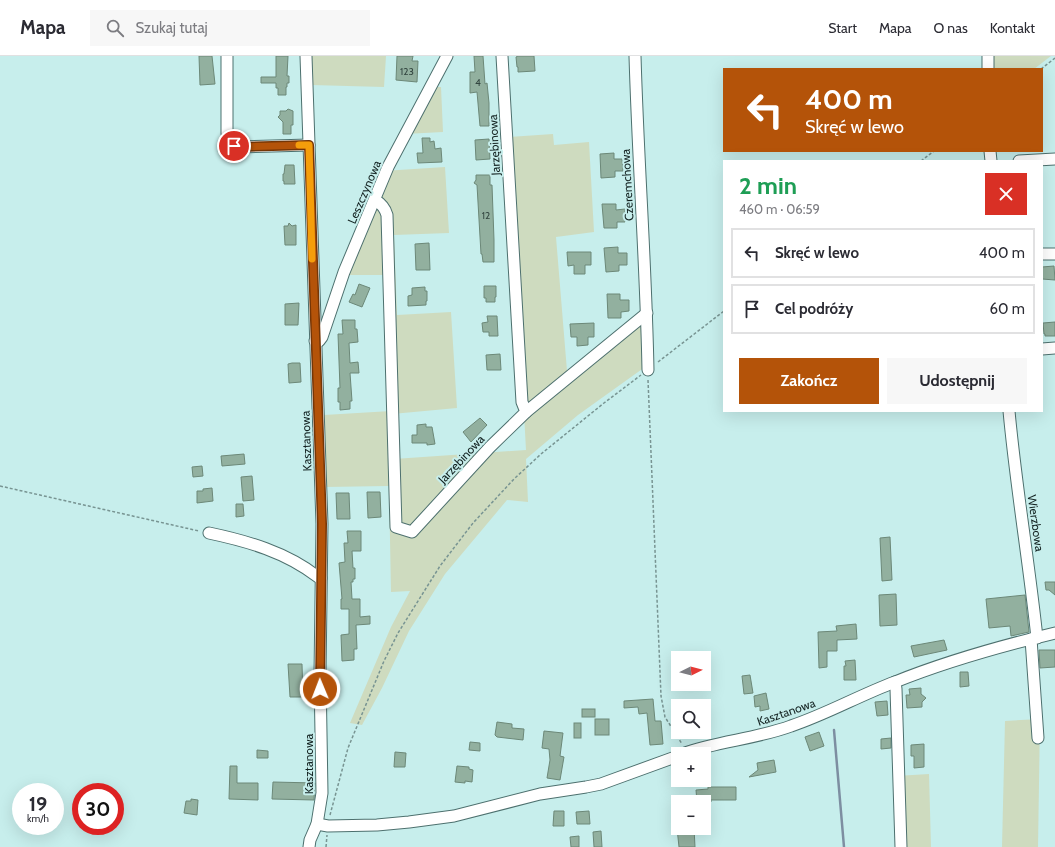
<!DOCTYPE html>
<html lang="pl">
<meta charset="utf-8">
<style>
:root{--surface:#fff;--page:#f7f7f7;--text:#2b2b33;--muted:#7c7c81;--line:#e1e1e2;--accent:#b45309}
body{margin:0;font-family:Cabin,sans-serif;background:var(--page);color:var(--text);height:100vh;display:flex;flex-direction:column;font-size:15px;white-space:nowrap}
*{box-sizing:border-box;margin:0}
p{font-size:13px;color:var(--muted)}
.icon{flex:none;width:22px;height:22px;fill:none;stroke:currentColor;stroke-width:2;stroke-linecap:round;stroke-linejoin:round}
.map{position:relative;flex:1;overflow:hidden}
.drawer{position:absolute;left:723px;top:104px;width:320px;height:252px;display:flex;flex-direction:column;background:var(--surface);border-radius:0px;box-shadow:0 4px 16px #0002}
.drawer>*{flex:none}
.hud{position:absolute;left:723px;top:12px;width:320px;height:84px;border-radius:0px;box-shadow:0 4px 16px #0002;background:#b45309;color:#fff;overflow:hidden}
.needle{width:26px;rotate:84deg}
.tools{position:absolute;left:671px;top:595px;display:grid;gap:8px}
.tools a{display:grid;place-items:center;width:40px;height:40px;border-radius:0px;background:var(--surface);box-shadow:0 4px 16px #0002;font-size:20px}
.speed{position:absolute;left:12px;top:727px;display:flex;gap:8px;font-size:20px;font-weight:700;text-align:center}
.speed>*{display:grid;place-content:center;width:52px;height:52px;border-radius:50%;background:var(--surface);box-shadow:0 4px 16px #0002;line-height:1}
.speed small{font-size:10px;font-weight:400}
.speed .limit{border:6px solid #d22;background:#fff;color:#111}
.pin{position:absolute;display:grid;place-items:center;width:34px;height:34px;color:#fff;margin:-17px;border:2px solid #fff;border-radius:50%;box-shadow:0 1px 4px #0007}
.me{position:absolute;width:44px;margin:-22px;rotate:359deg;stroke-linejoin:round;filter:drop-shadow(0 0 3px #0008)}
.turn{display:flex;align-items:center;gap:14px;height:84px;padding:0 16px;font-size:18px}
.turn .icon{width:52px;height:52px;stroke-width:2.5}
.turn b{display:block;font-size:28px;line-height:34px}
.round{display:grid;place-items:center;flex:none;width:42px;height:42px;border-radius:0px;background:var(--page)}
.summary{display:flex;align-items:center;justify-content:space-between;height:68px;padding:0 16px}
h1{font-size:24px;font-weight:700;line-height:30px;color:#1e9e55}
.button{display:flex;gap:8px;margin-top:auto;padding:8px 16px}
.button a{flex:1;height:46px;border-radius:0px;background:var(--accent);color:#fff;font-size:16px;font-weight:700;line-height:46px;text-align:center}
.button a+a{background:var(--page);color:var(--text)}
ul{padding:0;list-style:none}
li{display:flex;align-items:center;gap:12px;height:50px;margin:0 8px 6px;padding:0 8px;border:2px solid var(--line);border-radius:0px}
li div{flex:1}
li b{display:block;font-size:15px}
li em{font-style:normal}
header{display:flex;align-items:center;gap:24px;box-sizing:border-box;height:56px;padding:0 20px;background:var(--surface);border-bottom:1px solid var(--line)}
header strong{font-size:19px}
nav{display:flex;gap:22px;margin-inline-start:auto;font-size:14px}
.search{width:280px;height:36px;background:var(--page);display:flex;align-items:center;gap:10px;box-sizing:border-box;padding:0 14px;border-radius:0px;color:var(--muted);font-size:15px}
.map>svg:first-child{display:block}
.green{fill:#cedbbf}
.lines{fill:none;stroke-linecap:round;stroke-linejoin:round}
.stream{stroke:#7d8ea1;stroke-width:2.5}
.building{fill:#92b09f;stroke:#6c8878}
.minor-casing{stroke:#4d706e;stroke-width:13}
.path{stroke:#789492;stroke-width:1.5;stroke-dasharray:3 2;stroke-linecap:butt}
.minor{stroke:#fff;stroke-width:11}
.route-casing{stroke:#753606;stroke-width:10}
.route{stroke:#b45309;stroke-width:7}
.slow{stroke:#f59e0b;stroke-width:7}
.labels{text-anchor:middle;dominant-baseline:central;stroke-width:4;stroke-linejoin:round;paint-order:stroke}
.number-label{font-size:10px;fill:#334640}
.street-label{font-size:12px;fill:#132221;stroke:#c7eeec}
</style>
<header>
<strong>Mapa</strong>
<div class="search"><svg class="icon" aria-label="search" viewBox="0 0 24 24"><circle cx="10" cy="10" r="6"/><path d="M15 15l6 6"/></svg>Szukaj tutaj</div>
<nav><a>Start</a><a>Mapa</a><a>O nas</a><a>Kontakt</a></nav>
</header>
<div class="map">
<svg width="1055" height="791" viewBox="0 0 1055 791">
<rect width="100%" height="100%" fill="#c7eeec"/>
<g class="green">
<polygon points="311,0 386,0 384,31 311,29"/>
<polygon points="992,0 1051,0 1034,13 992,13"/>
<polygon points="429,31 441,31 443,76 405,78"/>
<polygon points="553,78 554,89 589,86 594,176 556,181 568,327 650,262 652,306 578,359 526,403 528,446 507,444 445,518 409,575 382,632 362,669 350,667 391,571 410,535 391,536 389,430 325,431 324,359 391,355 386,219 341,219 383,115 445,111 449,177 394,179 397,259 451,256 457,352 392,358 394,403 526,394 509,81"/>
<polygon points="1040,663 1038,791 1002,791 1005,665"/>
<polygon points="929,718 931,791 897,791 896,720"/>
</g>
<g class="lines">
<polyline class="stream" points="834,674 844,791"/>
</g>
<g class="building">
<polygon points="199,0 212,0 215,28 200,29"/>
<polygon points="276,0 288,0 287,20 289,20 289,27 287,27 287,31 286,31 286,39 278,39 278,32 276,32 276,27 261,27 261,21 276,21"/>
<polygon points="397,0 413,0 412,5 418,5 417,26 396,24"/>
<polygon points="474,0 483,0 485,28 487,27 489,47 489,70 480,70 477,36 470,37 470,16 475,16"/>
<polygon points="518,0 534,0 535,15 518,16 518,11 517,11 516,1"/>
<polygon points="288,53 293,55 293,69 291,69 291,78 283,78 283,66 278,61 280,59 280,55 286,55"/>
<polygon points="422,82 430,82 430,86 434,85 435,93 441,92 442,106 418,107 417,97 423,97"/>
<polygon points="489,83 490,103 476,104 475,84"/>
<polygon points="614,97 614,103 622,103 623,115 615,115 615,121 601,122 600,98"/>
<polygon points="285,109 294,109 295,128 284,128 284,125 283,125 283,118 284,118"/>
<polygon points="476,119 490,119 490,129 492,129 494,184 494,206 483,206 482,198 481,198 477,129 474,127 476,124"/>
<polygon points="602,148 616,148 616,154 625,153 625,166 617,166 617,172 604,172"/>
<polygon points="289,167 292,170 296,169 296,189 285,189 284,170 288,170"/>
<polygon points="429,187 430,214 416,214 415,188"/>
<polygon points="618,191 618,197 627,197 627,209 619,209 619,215 606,216 604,192"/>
<polygon points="567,196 591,196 591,209 585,209 585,218 574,218 574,209 568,210"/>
<polygon points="1054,210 1055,224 1042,223 1042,211"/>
<polygon points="359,228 370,232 362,251 349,246 353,238 355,239"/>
<polygon points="484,230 496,230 496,241 495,241 495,246 486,246 486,242 484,242"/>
<polygon points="425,231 425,235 427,235 427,245 426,245 426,249 408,250 408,240 412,239 412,232"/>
<polygon points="607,238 620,238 620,244 629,244 629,255 621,256 621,262 608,262"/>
<polygon points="299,247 298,269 285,269 285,248"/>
<polygon points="487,260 497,260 498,280 489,280 489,276 483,276 482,267 488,266"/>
<polygon points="342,264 355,264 355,273 357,273 358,286 349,287 350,307 358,306 359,317 350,317 352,345 350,345 350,353 340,354 340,346 338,346 338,332 340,332 338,278 343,278"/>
<polygon points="1055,266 1055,280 1045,280 1045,278 1044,278 1043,267"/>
<polygon points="594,267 594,281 588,281 588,289 577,290 577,281 571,281 570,268"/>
<polygon points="500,298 501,314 487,314 486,299"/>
<polygon points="292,307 300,307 301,326 289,327 288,308"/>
<polygon points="480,362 487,369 471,386 463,376"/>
<polygon points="426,368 426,371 432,371 435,388 427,389 427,387 412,387 412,379 417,379 417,369"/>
<polygon points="244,398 245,408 222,410 221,400"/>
<polygon points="202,410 203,420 193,421 192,411"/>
<polygon points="252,420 254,444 243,445 241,421"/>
<polygon points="212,432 213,445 197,447 197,435 203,435 203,433"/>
<polygon points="367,436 380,436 381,461 368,462"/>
<polygon points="336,437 349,437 350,463 337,463"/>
<polygon points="236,448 243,448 244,460 236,461"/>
<polygon points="347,475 361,475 361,495 352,495 353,512 355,512 355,523 353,523 353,526 351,526 352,543 360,543 360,561 370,560 370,568 356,569 357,593 354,593 354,604 342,605 341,579 349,578 349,553 341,553 341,543 342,543 339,507 345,506 344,487 348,487"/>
<polygon points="890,481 892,524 882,525 880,482"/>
<polygon points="1045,526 1055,526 1055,539 1049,534 1046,534"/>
<polygon points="896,538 897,569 880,570 879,539"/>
<polygon points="1025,539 1029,576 1011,580 1010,570 989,572 986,543"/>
<polygon points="856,568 857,583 837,584 837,595 827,595 827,611 819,612 818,576 837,575 836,570"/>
<polygon points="944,584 947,594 914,601 911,590"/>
<polygon points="1039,594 1055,594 1055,611 1040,612"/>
<polygon points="855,604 856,624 844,624 844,610 846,610 845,605"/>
<polygon points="288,608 302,608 303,641 290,641"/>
<polygon points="960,616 968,616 969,630 960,631"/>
<polygon points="750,619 753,637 744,638 742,620"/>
<polygon points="921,632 921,638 926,642 922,646 922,651 907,652 906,639 910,639 909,633"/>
<polygon points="766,637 769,653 760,655 760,650 755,651 754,640"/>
<polygon points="653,643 655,665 661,665 663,688 650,689 647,657 639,658 638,651 624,652 624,645"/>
<polygon points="887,645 888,659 877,660 875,646"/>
<rect x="582" y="653" width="13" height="8"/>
<rect x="595" y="663" width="14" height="16"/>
<polygon points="497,666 512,668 512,672 524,673 523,684 497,681 495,679"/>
<rect x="574" y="667" width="7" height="15"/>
<polygon points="544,675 563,677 560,700 564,701 560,724 547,722 550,704 549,693 542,692"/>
<polygon points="819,676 824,690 810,695 805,681"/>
<polygon points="891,682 891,692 881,693 881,683"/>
<polygon points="470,686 480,687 480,695 469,694"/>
<polygon points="924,688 924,711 914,712 914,700 911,700 911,689"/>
<polygon points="257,694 268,695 268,702 257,702"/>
<polygon points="395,696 406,697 405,711 394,711"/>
<polygon points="774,704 776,716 749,721 758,714 757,707"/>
<polygon points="230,710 237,710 237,727 258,727 258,744 229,743"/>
<polygon points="457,710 469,711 469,713 473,714 472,726 465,725 465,727 455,726"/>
<polygon points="273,726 315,727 314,744 272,743"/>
<polygon points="708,731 736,731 736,744 711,744 711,746 697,746 696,734 708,733"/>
<polygon points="191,743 198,744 197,759 184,757 186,745 191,745"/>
<polygon points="554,755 564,755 564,770 553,770"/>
<polygon points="589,755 590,768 577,768 576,756"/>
<polygon points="677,772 694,772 695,791 679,791"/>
<polygon points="601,775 602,791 594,791 593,776"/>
<polygon points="579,780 579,791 571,791 570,781"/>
</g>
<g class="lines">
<g class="minor-casing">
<g id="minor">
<path d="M227,0V77C229,86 232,89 240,91L309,89"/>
<polyline points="306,0 322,468 320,618 322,737 317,768 310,784 309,791"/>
<path d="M635,0C638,105 646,209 648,314"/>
<polyline points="988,0 988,13"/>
<polyline points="990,95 991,105"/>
<polyline points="1019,105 1055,103"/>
<path d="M375,144C382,148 385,152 387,159L396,471L412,476L490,391L526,356L522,346L502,0"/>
<polyline points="1042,198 1055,198"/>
<polyline points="315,285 319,285 322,281 344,216 388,111 447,0"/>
<polyline points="1042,293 1055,292"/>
<path d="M1009,355C1016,431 1029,506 1037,582"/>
<polyline points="526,356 647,257"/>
<path d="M209,477C247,485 286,496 318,521L321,522"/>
<polyline points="1031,583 1038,682"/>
<polyline points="895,626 896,633 901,791"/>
<path d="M682,698C718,685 756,683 791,670C827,658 860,639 895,626C947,605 1001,590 1055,577"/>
<polyline points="317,768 328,770 377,769 409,766 454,760 540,738 586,731 601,728 678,700"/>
</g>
</g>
<g class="path">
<polyline points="1041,13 1055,2"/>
<polyline points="921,105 934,95"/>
<polyline points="658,306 724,255"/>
<polyline points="648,324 661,640 665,661 682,688"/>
<polyline points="0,430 199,475"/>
<polyline points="330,759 348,692 384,605 398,577 440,510 473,467 514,423 541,398 604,347 641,319"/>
<polyline points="326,791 327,779"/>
</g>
<use href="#minor" class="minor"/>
</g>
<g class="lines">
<g class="route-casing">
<polyline id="route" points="234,90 240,91 309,89 322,468 320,633"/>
</g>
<use href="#route" class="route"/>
<polyline class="slow" points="299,89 309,89 312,203"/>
</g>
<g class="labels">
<g class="number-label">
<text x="407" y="15">123</text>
<text x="478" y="26">4</text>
<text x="486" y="159">12</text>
</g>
<g class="street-label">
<text transform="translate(494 89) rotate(-93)">Jarzębinowa</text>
<text transform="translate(627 129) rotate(-93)">Czeremchowa</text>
<text transform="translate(364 136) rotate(-67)">Leszczynowa</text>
<text transform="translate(306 385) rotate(-92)">Kasztanowa</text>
<text transform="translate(461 403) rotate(-47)">Jarzębinowa</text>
<text transform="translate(1036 467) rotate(82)">Wierzbowa</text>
<text transform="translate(786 656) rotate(-19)">Kasztanowa</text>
<text transform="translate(308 708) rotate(-90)">Kasztanowa</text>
</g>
</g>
</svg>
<div class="tools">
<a><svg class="needle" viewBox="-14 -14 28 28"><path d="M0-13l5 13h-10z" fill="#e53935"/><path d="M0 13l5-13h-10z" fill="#7c7c81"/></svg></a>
<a><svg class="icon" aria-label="search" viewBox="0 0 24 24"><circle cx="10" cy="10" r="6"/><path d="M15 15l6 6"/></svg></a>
<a>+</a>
<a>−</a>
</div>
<div class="speed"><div>19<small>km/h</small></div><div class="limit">30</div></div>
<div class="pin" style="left:234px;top:90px;background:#d93025"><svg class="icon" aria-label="arrive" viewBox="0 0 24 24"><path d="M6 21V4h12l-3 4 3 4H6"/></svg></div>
<svg class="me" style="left:320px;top:633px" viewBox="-20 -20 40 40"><circle r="17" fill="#b45309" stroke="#fff" stroke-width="3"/><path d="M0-11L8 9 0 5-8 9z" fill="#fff"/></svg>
<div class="hud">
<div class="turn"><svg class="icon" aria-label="left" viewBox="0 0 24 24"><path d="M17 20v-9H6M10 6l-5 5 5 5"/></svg><div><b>400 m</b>Skręć w lewo</div></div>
</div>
<section class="drawer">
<div class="summary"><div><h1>2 min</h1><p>460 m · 06:59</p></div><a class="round" style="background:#d93025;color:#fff"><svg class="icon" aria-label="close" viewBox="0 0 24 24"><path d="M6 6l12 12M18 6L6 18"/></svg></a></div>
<ul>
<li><svg class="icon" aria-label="left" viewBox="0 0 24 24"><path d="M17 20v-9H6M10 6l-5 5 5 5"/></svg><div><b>Skręć w lewo</b></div><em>400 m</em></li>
<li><svg class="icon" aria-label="arrive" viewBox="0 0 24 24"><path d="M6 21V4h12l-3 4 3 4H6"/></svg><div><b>Cel podróży</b></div><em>60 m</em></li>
</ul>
<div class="button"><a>Zakończ</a><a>Udostępnij</a></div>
</section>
</div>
